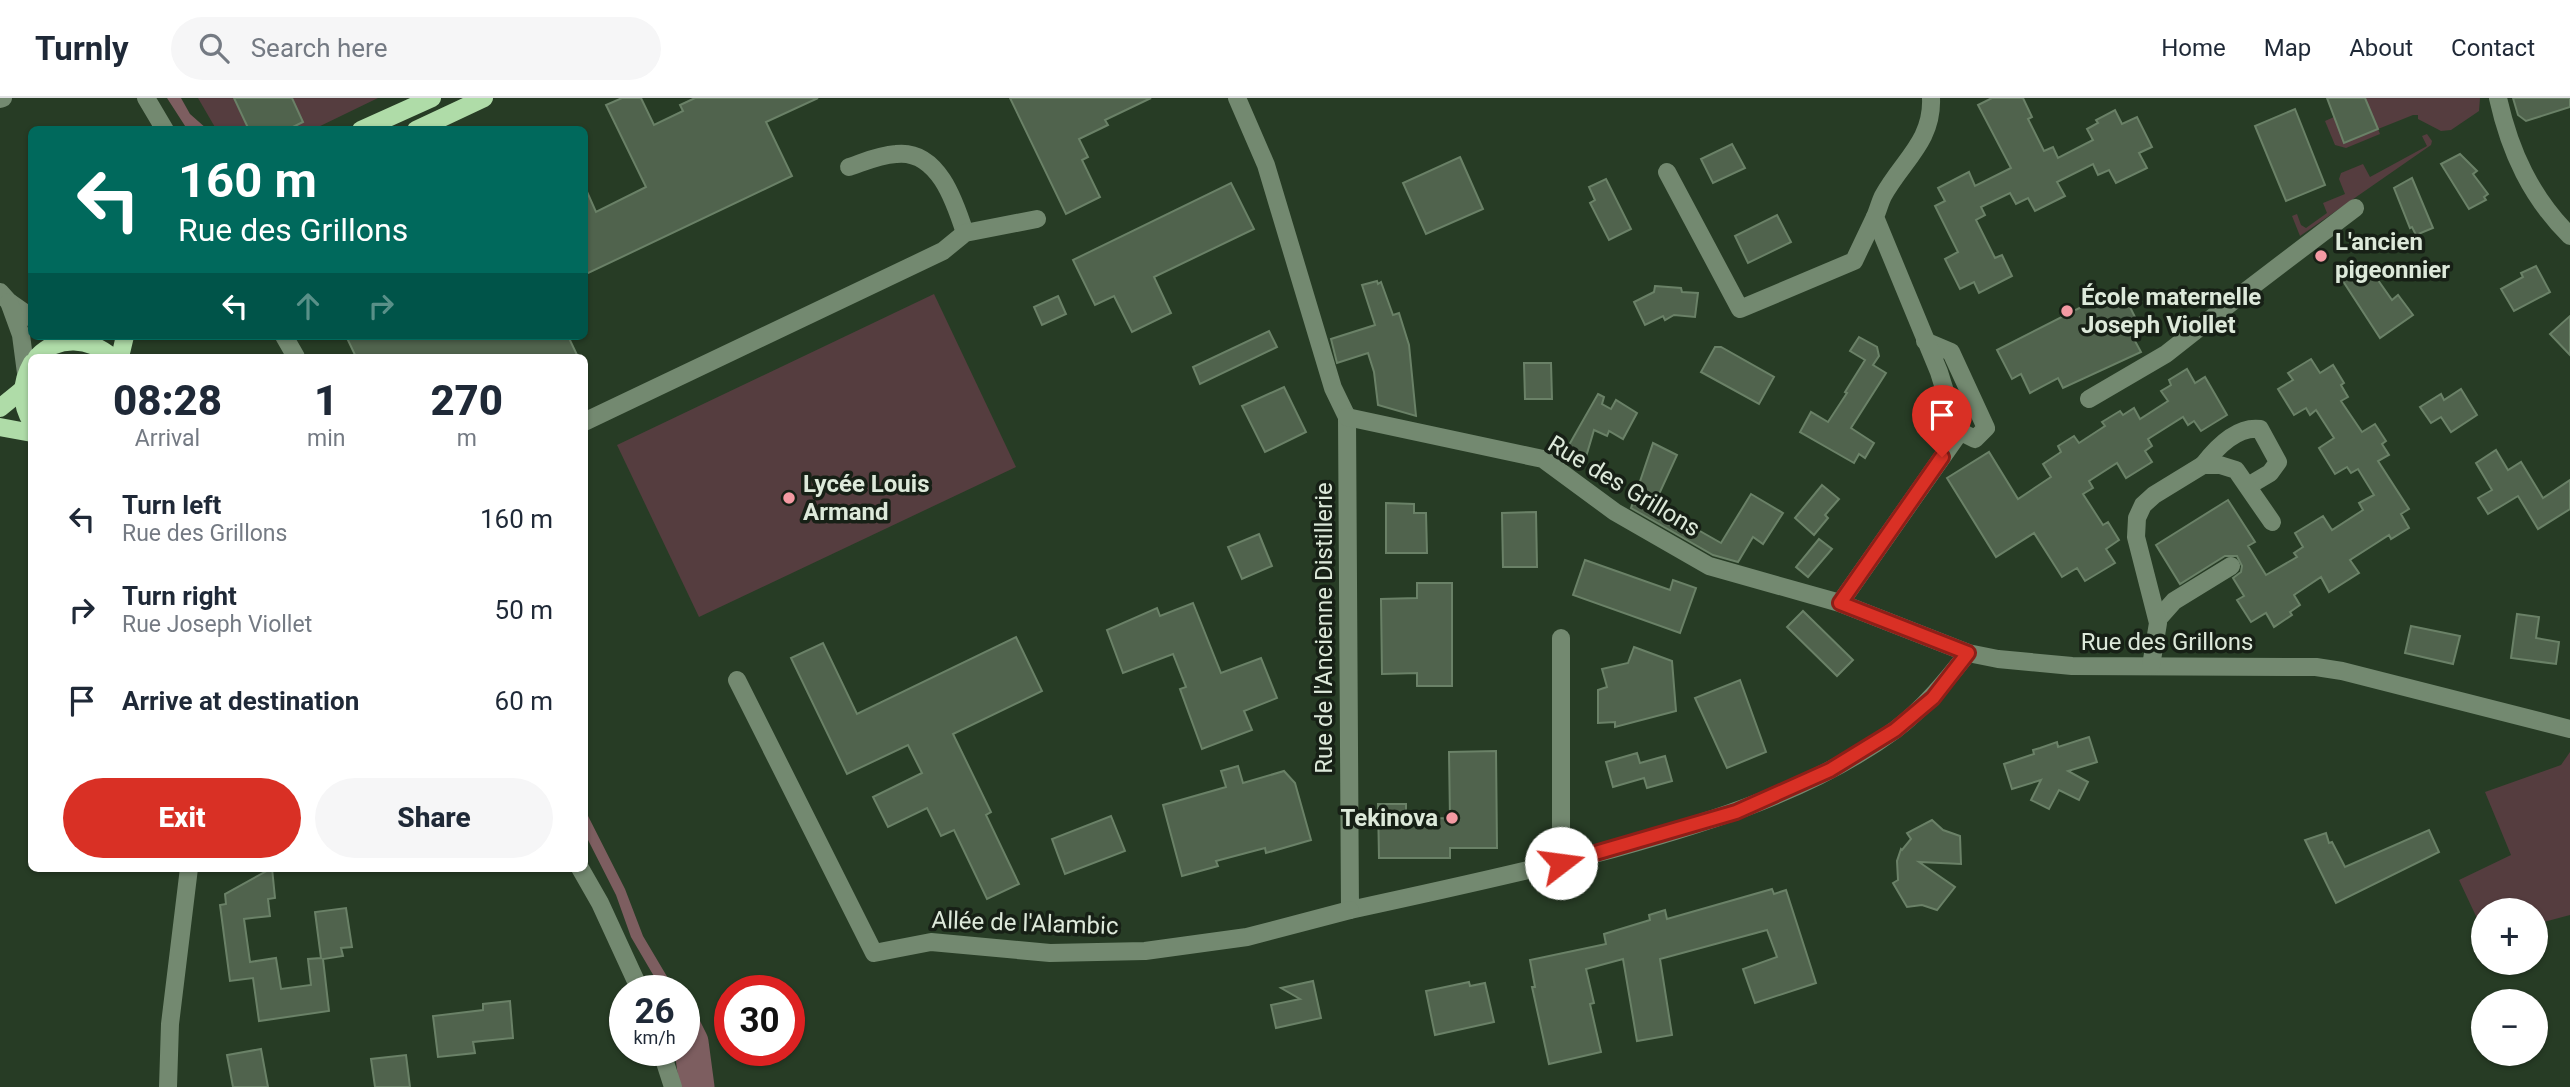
<!DOCTYPE html>
<meta charset="utf-8">
<style>
:root{--surface:#fff;--page:#f6f6f7;--text:#1f2937;--muted:#747a83;--line:#e0e1e3;--accent:#d93025}
body{margin:0;font-family:Roboto,sans-serif;background:var(--page);color:var(--text);height:100vh;display:flex;flex-direction:column;font-size:26px;white-space:nowrap}
*{box-sizing:border-box;margin:0}
p{font-size:23px;color:var(--muted)}
.icon{flex:none;width:38px;height:38px;fill:none;stroke:currentColor;stroke-width:2;stroke-linecap:round;stroke-linejoin:round}
.map{position:relative;flex:1;overflow:hidden}
.drawer{position:absolute;left:28px;top:256px;width:560px;height:518px;display:flex;flex-direction:column;background:var(--surface);border-radius:10px;box-shadow:0 2px 5px #0004}
.drawer>*{flex:none}
.top-card{position:absolute;left:28px;top:28px;width:560px;height:214px;border-radius:10px;box-shadow:0 2px 5px #0004;background:#00695c;color:#fff;overflow:hidden}
.tools{position:absolute;left:2471px;top:800px;display:grid;gap:14px}
.tools a{display:grid;place-items:center;width:77px;height:77px;border-radius:50%;background:var(--surface);box-shadow:0 2px 5px #0004;font-size:35px}
.speed{position:absolute;left:609px;top:877px;display:flex;gap:14px;font-size:35px;font-weight:700;text-align:center}
.speed>*{display:grid;place-content:center;width:91px;height:91px;border-radius:50%;background:var(--surface);box-shadow:0 2px 5px #0004;line-height:1}
.speed small{font-size:18px;font-weight:400}
.speed .limit{border:10px solid #d22;background:#fff;color:#111}
.pin{position:absolute;display:grid;place-items:center;width:60px;height:60px;color:#fff;margin:-72px -30px;border-radius:50% 50% 50% 0;rotate:-45deg;box-shadow:0 0 7px #0007}
.pin .icon{rotate:45deg}
.me{position:absolute;width:77px;margin:-38px;rotate:75deg;stroke-linejoin:round;filter:drop-shadow(0 0 5px #0008)}
.turn{display:flex;align-items:center;gap:24px;height:147px;padding:0 35px;font-size:32px}
.turn .icon{width:91px;height:91px;stroke-width:2.5}
.turn b{display:block;font-size:49px;line-height:60px}
.lanes{display:flex;align-items:center;height:66px;padding:0 35px;background:#0003;justify-content:center;gap:35px;direction:ltr}
.lanes .off{opacity:.35}
.eta{display:flex;justify-content:space-evenly;align-items:center;height:119px;text-align:center}
.eta b{font-size:42px;font-weight:800;line-height:49px}
.action{display:flex;gap:14px;margin-top:auto;padding:14px 35px}
.action a{flex:1;height:80px;border-radius:42px;background:var(--accent);color:#fff;font-size:28px;font-weight:800;line-height:80px;text-align:center}
.action a+a{background:var(--page);color:var(--text)}
ul{padding:0;list-style:none}
li{display:flex;align-items:center;gap:21px;height:91px;padding:0 35px}
li div{flex:1}
li b{display:block;font-size:26px}
li em{font-style:normal}
header{display:flex;align-items:center;gap:42px;box-sizing:border-box;height:98px;padding:0 35px;background:var(--surface);border-bottom:2px solid var(--line)}
header strong{font-size:33px}
nav{display:flex;gap:38px;margin-inline-start:auto;font-size:24px}
.search{width:490px;height:63px;background:var(--page);display:flex;align-items:center;gap:18px;box-sizing:border-box;padding:0 24px;border-radius:38px;color:var(--muted);font-size:26px}
.map>svg:first-child{display:block}
.green{fill:#553d3f}
.water{fill:#7d5e60}
.lines{fill:none;stroke-linecap:round;stroke-linejoin:round}
.river{stroke:#7d5e60;stroke-width:35}
.building{fill:#50634d;stroke:#6a8167;stroke-width:2}
.minor{stroke:#738970;stroke-width:18}
.major{stroke:#afdca8;stroke-width:18}
.route-casing{stroke:#8d1f18;stroke-width:18}
.route{stroke:#d93025;stroke-width:12}
.poi-dot{fill:#f49aa3;stroke:#172016;stroke-width:2.5}
.labels{text-anchor:middle;dominant-baseline:central;stroke-width:7;stroke-linejoin:round;paint-order:stroke}
.poi-label{font-size:24px;font-weight:bold;fill:#dde9da;stroke:#172016;text-anchor:start}
.street-label{font-size:24px;fill:#dde9da;stroke:#172016}
</style>
<header>
<strong>Turnly</strong>
<div class="search"><svg class="icon" aria-label="search" viewBox="0 0 24 24"><circle cx="10" cy="10" r="6"/><path d="M15 15l6 6"/></svg>Search here</div>
<nav><a>Home</a><a>Map</a><a>About</a><a>Contact</a></nav>
</header>
<div class="map">
<svg width="2570" height="989" viewBox="0 0 2570 989">
<rect width="100%" height="100%" fill="#273c25"/>
<g class="green">
<polygon points="198,0 378,0 312,32 216,31"/>
<polygon points="2365,0 2480,0 2479,13 2451,32 2441,33 2418,21 2418,17 2413,17 2378,31 2380,36 2346,50 2335,47 2325,23 2334,19 2345,45 2378,31"/>
<polygon points="2427,36 2432,43 2431,47 2300,138 2292,118 2297,116 2301,127 2306,130 2327,115 2323,105 2345,96 2339,81 2341,75 2363,66 2370,79 2427,48 2422,38"/>
<polygon points="934,196 1016,369 699,519 617,347"/>
<polygon points="2570,654 2570,817 2536,826 2536,812 2483,812 2483,833 2459,782 2511,757 2485,694 2561,667"/>
</g>
<g class="water">
<polygon points="167,0 181,0 190,16 207,31 187,31"/>
<polygon points="584,710 625,791 643,838 675,892 662,892 631,839 616,797 585,736"/>
<polygon points="684,911 697,947 694,989 685,989 683,974 686,951"/>
</g>
<g class="lines">
<polyline class="river" points="684,930 691,944 697,989"/>
</g>
<g class="building">
<polygon points="234,0 292,0 303,24 287,32 249,32"/>
<polygon points="622,0 641,0 654,27 683,13 680,7 695,0 818,0 766,24 792,78 584,177 584,87 596,114 646,89 606,7"/>
<polygon points="1010,0 1151,0 1105,22 1108,27 1079,41 1088,59 1082,62 1100,99 1066,116"/>
<polygon points="1992,0 2023,0 2032,19 2028,21 2044,53 2053,49 2058,60 2093,42 2087,31 2098,25 2096,22 2115,12 2122,26 2137,19 2152,49 2139,55 2147,70 2116,85 2109,72 2098,77 2093,66 2057,84 2065,98 2035,113 2028,100 2016,106 2010,95 1981,109 1985,117 1976,122 1995,160 2002,157 2012,178 1979,195 1974,184 1960,191 1945,161 1958,154 1935,108 1945,103 1938,90 1969,74 1975,88 2011,70 1978,7"/>
<polygon points="2327,0 2365,0 2378,31 2344,45"/>
<polygon points="2513,0 2570,0 2570,9 2526,23 2518,17"/>
<polygon points="2295,11 2325,87 2286,103 2255,28"/>
<polygon points="1732,46 1745,70 1713,85 1701,61"/>
<polygon points="2460,56 2477,73 2473,76 2488,96 2484,99 2486,102 2469,111 2441,66"/>
<polygon points="1460,59 1483,111 1426,136 1403,85"/>
<polygon points="2412,80 2433,130 2416,137 2412,129 2410,130 2394,90"/>
<polygon points="1606,81 1631,131 1609,142 1590,105 1595,102 1589,89"/>
<polygon points="1231,85 1254,131 1154,179 1171,215 1132,234 1114,198 1095,207 1073,162"/>
<polygon points="1777,117 1791,144 1748,165 1735,138"/>
<polygon points="2366,165 2392,202 2398,197 2413,217 2380,240 2341,180"/>
<polygon points="2536,168 2550,194 2514,213 2501,191 2523,179 2521,175"/>
<polygon points="1377,183 1378,186 1381,184 1393,217 1399,215 1409,247 1416,318 1378,307 1374,274 1368,255 1337,265 1331,241 1375,227 1362,187"/>
<polygon points="1655,188 1681,190 1682,194 1698,195 1695,219 1674,217 1665,222 1663,218 1645,227 1634,204 1654,194"/>
<polygon points="2111,194 2115,204 2125,199 2139,227 2129,232 2141,254 2063,290 2058,280 2030,295 2021,276 2012,281 1997,252"/>
<polygon points="1058,198 1066,216 1042,227 1034,209"/>
<polygon points="2570,218 2570,257 2550,236"/>
<polygon points="1269,233 1277,249 1200,286 1193,269"/>
<polygon points="346,238 568,238 578,259 356,259"/>
<polygon points="1859,239 1877,249 1879,258 1873,267 1886,275 1851,330 1874,345 1865,360 1859,356 1854,365 1800,334 1811,314 1828,324 1847,295 1845,294 1865,262 1850,253"/>
<polygon points="1715,249 1721,249 1774,279 1759,306 1701,274"/>
<polygon points="2311,261 2320,275 2333,267 2344,285 2341,287 2348,299 2341,303 2362,334 2375,326 2386,343 2382,346 2389,357 2378,363 2409,411 2401,416 2409,430 2391,441 2389,437 2350,462 2359,475 2329,494 2321,479 2294,497 2300,507 2290,514 2292,517 2274,529 2266,515 2251,524 2237,502 2244,498 2233,480 2241,474 2242,468 2237,458 2225,458 2180,486 2156,447 2228,402 2255,444 2248,448 2266,477 2297,459 2294,455 2303,449 2295,435 2323,418 2332,432 2363,412 2359,405 2374,397 2358,371 2351,375 2347,369 2335,376 2319,350 2334,340 2316,312 2310,317 2306,310 2294,317 2278,291 2293,282 2288,275"/>
<polygon points="1524,265 1551,265 1552,301 1525,301"/>
<polygon points="2187,271 2195,285 2205,279 2227,317 2201,333 2194,323 2188,327 2183,319 2148,341 2152,348 2145,353 2152,364 2126,380 2117,365 2089,383 2093,390 2083,396 2103,427 2108,424 2119,442 2106,451 2115,465 2085,483 2077,470 2062,479 2034,435 1996,459 1947,380 1989,354 2018,401 2051,379 2043,366 2061,354 2058,348 2074,338 2079,345 2105,328 2102,324 2120,313 2123,317 2134,310 2140,321 2168,303 2161,293 2171,287 2169,282"/>
<polygon points="1284,289 1306,334 1265,354 1242,308"/>
<polygon points="2461,291 2477,317 2451,334 2441,319 2431,325 2420,309 2441,296 2444,302"/>
<polygon points="1598,296 1604,299 1602,306 1611,311 1616,302 1637,315 1623,341 1609,333 1607,338 1594,332 1583,369 1567,365 1558,358 1562,344 1569,347"/>
<polygon points="1653,345 1677,357 1654,407 1721,445 1751,396 1783,415 1763,446 1753,439 1738,464 1713,457 1631,410"/>
<polygon points="2496,352 2508,372 2521,364 2543,400 2570,382 2570,411 2538,431 2518,398 2488,416 2478,400 2492,392 2476,365"/>
<polygon points="1822,387 1839,401 1825,417 1828,420 1814,437 1795,420"/>
<polygon points="1386,405 1414,406 1414,415 1426,415 1427,455 1386,455"/>
<polygon points="1536,414 1537,469 1503,469 1502,415"/>
<polygon points="1259,436 1272,468 1242,481 1228,449"/>
<polygon points="1819,441 1832,451 1808,479 1796,469"/>
<polygon points="1585,462 1670,492 1673,482 1696,490 1680,535 1573,497"/>
<polygon points="1417,485 1452,485 1452,588 1417,588 1417,575 1382,576 1381,501 1417,500"/>
<polygon points="1193,505 1221,575 1261,560 1277,600 1244,613 1252,632 1202,651 1180,591 1186,589 1173,556 1123,575 1107,532 1157,510 1160,518"/>
<polygon points="1803,513 1853,562 1837,578 1787,529"/>
<polygon points="2517,516 2539,519 2536,540 2559,544 2556,566 2511,560"/>
<polygon points="2411,528 2460,538 2453,566 2405,555"/>
<polygon points="1016,539 1042,593 953,636 991,714 986,717 1019,786 987,801 954,732 941,738 927,710 888,729 873,699 922,675 908,647 847,676 791,560 823,545 857,616"/>
<polygon points="1634,549 1672,563 1676,613 1615,629 1615,624 1598,625 1598,592 1607,589 1602,571 1628,565"/>
<polygon points="1740,582 1766,654 1727,670 1695,600"/>
<polygon points="2089,639 2097,664 2068,673 2088,684 2079,702 2059,692 2049,711 2031,702 2041,682 2012,691 2004,666 2034,656 2033,652 2040,650 2057,644 2058,649"/>
<polygon points="1496,653 1497,750 1450,750 1450,760 1379,760 1378,706 1406,706 1406,716 1412,716 1412,721 1450,720 1449,654"/>
<polygon points="1637,655 1640,665 1665,658 1672,683 1647,690 1644,680 1613,689 1606,664"/>
<polygon points="1238,668 1243,685 1284,673 1295,685 1311,742 1266,755 1265,750 1216,763 1218,768 1182,778 1163,707 1226,689 1221,673"/>
<polygon points="1111,718 1125,753 1065,776 1052,741"/>
<polygon points="1932,722 1943,732 1960,738 1961,766 1919,764 1955,789 1937,812 1922,807 1907,809 1893,785 1898,782 1897,763 1901,751 1902,752 1911,741 1907,735"/>
<polygon points="2429,732 2439,754 2336,805 2305,742 2326,735 2329,745 2332,744 2345,769"/>
<polygon points="272,770 275,800 268,801 270,818 244,821 250,864 276,860 281,891 311,887 308,861 321,860 315,814 346,810 352,849 341,850 343,858 323,861 329,913 259,923 253,880 230,883 220,807 226,806 225,796"/>
<polygon points="1772,791 1774,796 1786,792 1816,885 1755,905 1743,871 1777,859 1767,832 1660,861 1672,937 1637,943 1623,861 1586,871 1594,905 1590,906 1601,954 1549,966 1532,889 1535,889 1530,862 1606,846 1604,836 1650,822 1649,817 1665,812 1667,821"/>
<polygon points="1313,883 1321,920 1276,930 1271,907 1300,901 1281,890"/>
<polygon points="1469,884 1470,888 1485,885 1494,924 1435,937 1426,893"/>
<polygon points="510,903 513,940 473,944 475,955 438,959 433,918 483,912 483,906"/>
<polygon points="261,951 268,989 233,989 227,957"/>
<polygon points="406,957 410,989 375,989 371,961"/>
</g>
<g class="lines">
<g class="minor">
<polyline points="146,0 165,32"/>
<path d="M1237,0L1266,67L1333,290L1347,319L1350,812C1438,793 1526,774 1613,751C1711,724 1813,692 1895,632C1924,610 1946,583 1968,555"/>
<path d="M2498,0C2510,54 2531,99 2570,138"/>
<polyline points="0,1 3,0"/>
<path d="M849,69C864,64 879,57 896,56C938,51 955,104 965,135"/>
<polyline points="1667,74 1740,211 1854,163 1875,119"/>
<polyline points="0,194 9,204 32,220"/>
<polyline points="9,204 21,237 26,275"/>
<polyline points="284,238 296,259"/>
<polyline points="1925,243 1951,254 1986,330 1975,341 1957,332"/>
<polyline points="2089,301 2166,256 2246,193 2355,110"/>
<polyline points="1347,319 1543,361 1615,414 1709,468 1840,505 1968,555 1998,561 2072,568 2316,569 2342,573 2570,631"/>
<polyline points="584,324 943,153 965,135 1037,121"/>
<path d="M2203,367C2216,350 2237,328 2260,331L2278,364L2270,375L2248,388"/>
<path d="M1840,505L1957,338V332L1939,274L1875,119C1878,112 1880,104 1883,98C1902,63 1933,43 1931,0"/>
<polyline points="2158,521 2174,503 2231,468"/>
<polyline points="1561,540 1561,765"/>
<polyline points="2151,568 2158,525 2136,439 2137,420 2143,407 2154,397 2203,367 2220,367 2236,372 2272,424"/>
<polyline points="737,582 874,855 931,844 1050,855 1145,853 1247,839 1350,812"/>
<polyline points="580,770 600,805 640,892"/>
<polyline points="661,952 673,989"/>
<polyline points="168,989 170,926 189,770"/>
</g>
<g class="major">
<polyline points="361,32 432,0"/>
<polyline points="416,32 484,0"/>
<path d="M37,259C59,237 89,240 112,259"/>
<polyline points="120,259 125,238"/>
<path d="M32,265C20,286 20,305 32,325"/>
<polyline points="0,310 22,292"/>
<polyline points="0,329 32,335"/>
</g>
</g>
<g class="lines">
<g class="route-casing">
<polyline id="route" points="1561,765 1736,714 1830,672 1895,632 1933,600 1968,555 1840,505 1942,359"/>
</g>
<use href="#route" class="route"/>
</g>
<g class="poi-dot">
<circle cx="2321" cy="158" r="7"/>
<circle cx="2067" cy="213" r="7"/>
<circle cx="789" cy="400" r="7"/>
<circle cx="1452" cy="720" r="7"/>
</g>
<g class="labels">
<g class="poi-label">
<text x="2335" y="144">L'ancien<tspan x="2335" dy="28">pigeonnier</tspan></text>
<text x="2081" y="199">École maternelle<tspan x="2081" dy="28">Joseph Viollet</tspan></text>
<text x="803" y="386">Lycée Louis<tspan x="803" dy="28">Armand</tspan></text>
<text x="1438" y="720" text-anchor="end">Tekinova</text>
</g>
<g class="street-label">
<text transform="translate(1624 388) rotate(31)">Rue des Grillons</text>
<text transform="translate(1324 530) rotate(-90)">Rue de l'Ancienne Distillerie</text>
<text x="2167" y="544">Rue des Grillons</text>
<text transform="translate(1025 825) rotate(2)">Allée de l'Alambic</text>
</g>
</g>
</svg>
<div class="tools">
<a>+</a>
<a>−</a>
</div>
<div class="speed"><div>26<small>km/h</small></div><div class="limit">30</div></div>
<div class="pin" style="left:1942px;top:359px;background:#d93025"><svg class="icon" aria-label="arrive" viewBox="0 0 24 24"><path d="M6 21V4h12l-3 4 3 4H6"/></svg></div>
<svg class="me" style="left:1561px;top:765px" viewBox="-20 -20 40 40"><circle r="19" fill="#fff"/><path d="M0-13L10 11 0 6-10 11z" fill="#d93025"/></svg>
<div class="top-card">
<div class="turn"><svg class="icon" aria-label="left" viewBox="0 0 24 24"><path d="M17 20v-9H6M10 6l-5 5 5 5"/></svg><div><b>160 m</b>Rue des Grillons</div></div>
<div class="lanes"><svg class="icon" aria-label="left" viewBox="0 0 24 24"><path d="M17 20v-9H6M10 6l-5 5 5 5"/></svg><svg class="icon off" aria-label="ahead" viewBox="0 0 24 24"><path d="M12 20V5M6 11l6-6 6 6"/></svg><svg class="icon off" aria-label="right" viewBox="0 0 24 24"><path d="M7 20v-9h11M14 6l5 5-5 5"/></svg></div>
</div>
<section class="drawer">
<div class="eta">
<div><b>08:28</b><p>Arrival</p></div>
<div><b>1</b><p>min</p></div>
<div><b>270</b><p>m</p></div>
</div>
<ul>
<li><svg class="icon" aria-label="left" viewBox="0 0 24 24"><path d="M17 20v-9H6M10 6l-5 5 5 5"/></svg><div><b>Turn left</b><p>Rue des Grillons</p></div><em>160 m</em></li>
<li><svg class="icon" aria-label="right" viewBox="0 0 24 24"><path d="M7 20v-9h11M14 6l5 5-5 5"/></svg><div><b>Turn right</b><p>Rue Joseph Viollet</p></div><em>50 m</em></li>
<li><svg class="icon" aria-label="arrive" viewBox="0 0 24 24"><path d="M6 21V4h12l-3 4 3 4H6"/></svg><div><b>Arrive at destination</b></div><em>60 m</em></li>
</ul>
<div class="action"><a>Exit</a><a>Share</a></div>
</section>
</div>
